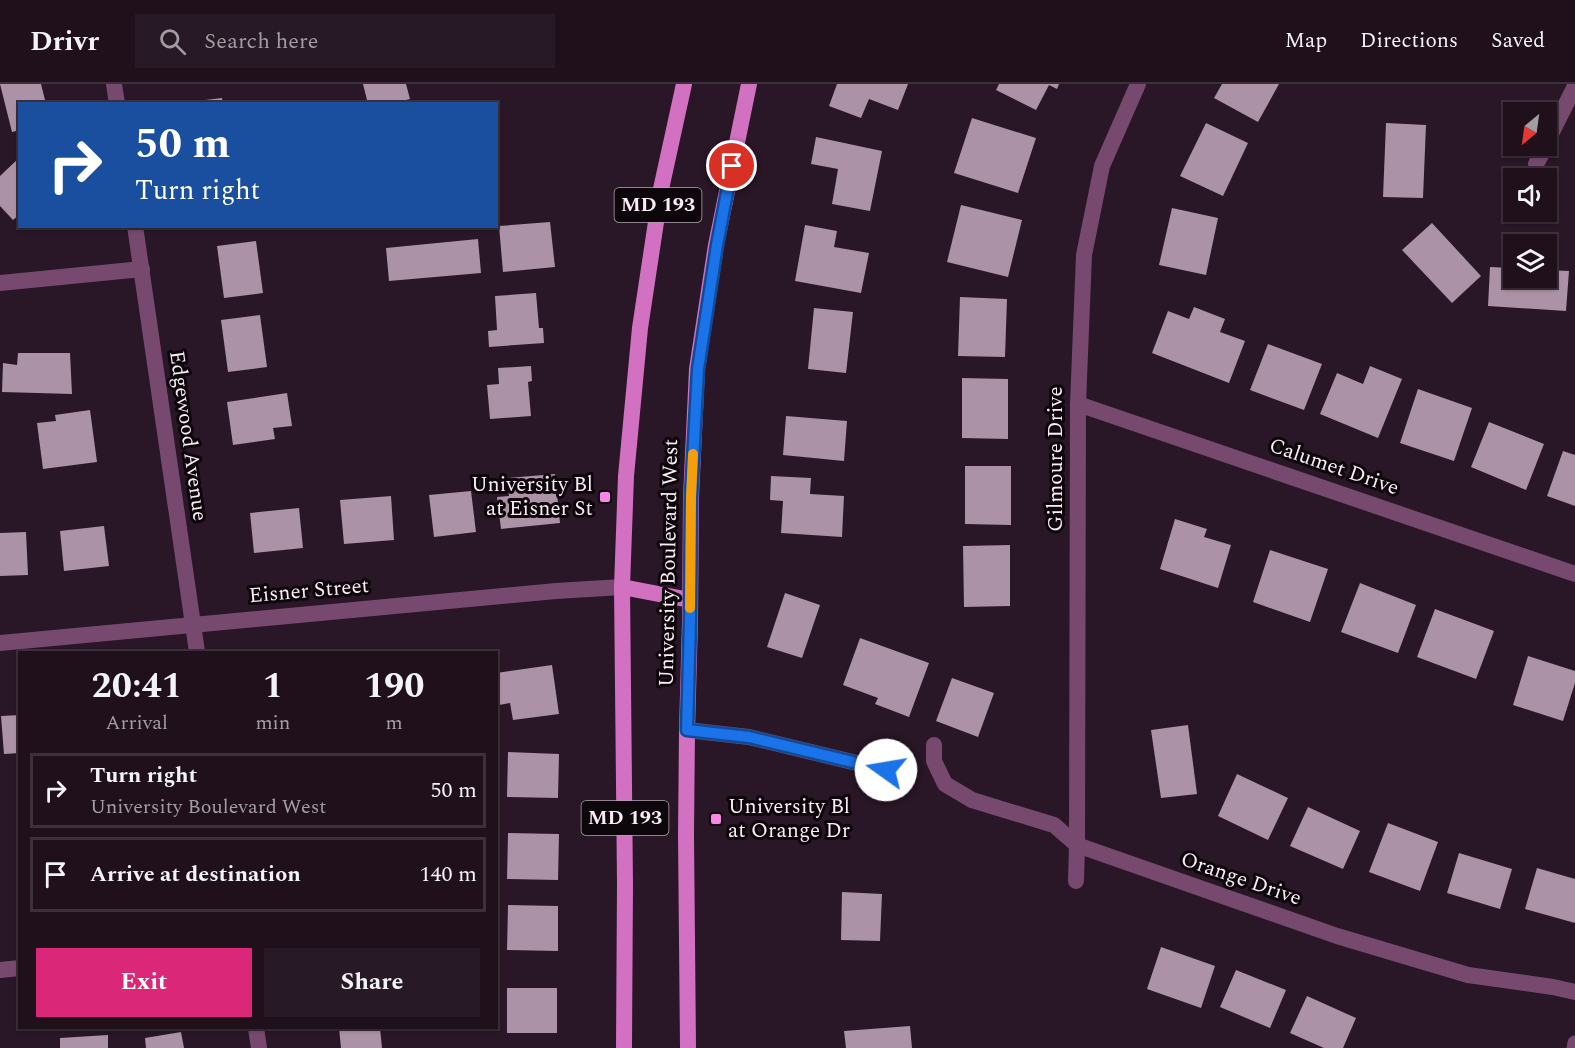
<!DOCTYPE html>
<style>
:root{--surface:#1f101c;--page:#271925;--text:#f1f3f6;--muted:#a19da3;--line:#3c303b;--accent:#db2777}
body{margin:0;font-family:Spectral,serif;background:var(--page);color:var(--text);height:100vh;display:flex;flex-direction:column;font-size:22px;white-space:nowrap}
*{box-sizing:border-box;margin:0}
p{font-size:20px;color:var(--muted)}
.icon{flex:none;width:33px;height:33px;fill:none;stroke:currentColor;stroke-width:2;stroke-linecap:round;stroke-linejoin:round}
.map{position:relative;flex:1;overflow:hidden}
.drawer{position:absolute;left:18px;top:567px;width:480px;height:378px;display:flex;flex-direction:column;background:var(--surface);border-radius:0px;box-shadow:0 2px 4px #0004,0 0 0 2px var(--line)}
.drawer>*{flex:none}
.banner{position:absolute;left:18px;top:18px;width:480px;height:126px;border-radius:0px;box-shadow:0 2px 4px #0004,0 0 0 2px var(--line);background:#1a4fa0;color:#fff;overflow:hidden}
.needle{width:39px;rotate:209deg}
.fabs{position:absolute;left:1503px;top:18px;display:grid;gap:12px}
.fabs a{display:grid;place-items:center;width:54px;height:54px;border-radius:0px;background:var(--surface);box-shadow:0 2px 4px #0004,0 0 0 2px var(--line);font-size:30px}
.pin{position:absolute;display:grid;place-items:center;width:51px;height:51px;color:#fff;margin:-26px;border:3px solid #fff;border-radius:50%;box-shadow:0 2px 6px #0007}
.me{position:absolute;width:66px;margin:-33px;rotate:283deg;stroke-linejoin:round;filter:drop-shadow(0 0 4px #0008)}
.turn{display:flex;align-items:center;gap:21px;height:126px;padding:0 18px;font-size:27px}
.turn .icon{width:78px;height:78px;stroke-width:2.5}
.turn b{display:block;font-size:42px;line-height:51px}
.eta{display:flex;justify-content:space-evenly;align-items:center;height:102px;text-align:center}
.eta b{font-size:36px;font-weight:700;line-height:42px}
.action{display:flex;gap:12px;margin-top:auto;padding:12px 18px}
.action a{flex:1;height:69px;border-radius:0px;background:var(--accent);color:#fff;font-size:24px;font-weight:700;line-height:69px;text-align:center}
.action a+a{background:var(--page);color:var(--text)}
ul{padding:0;list-style:none}
li{display:flex;align-items:center;gap:18px;height:75px;margin:0 12px 9px;padding:0 6px;border:3px solid var(--line);border-radius:0px}
li div{flex:1}
li b{display:block;font-size:22px}
li em{font-style:normal}
header{display:flex;align-items:center;gap:36px;box-sizing:border-box;height:84px;padding:0 30px;background:var(--surface);border-bottom:2px solid var(--line)}
header strong{font-size:28px}
nav{display:flex;gap:33px;margin-inline-start:auto;font-size:21px}
.search{width:420px;height:54px;background:var(--page);display:flex;align-items:center;gap:15px;box-sizing:border-box;padding:0 21px;border-radius:0px;color:var(--muted);font-size:22px}
.map>svg:first-child{display:block}
.building{fill:#ab92a6}
.lines{fill:none;stroke-linecap:round;stroke-linejoin:round}
.service{stroke:#77496f;stroke-width:15}
.minor{stroke:#77496f;stroke-width:16}
.primary{stroke:#d270c2;stroke-width:16}
.route-casing{stroke:#114b97;stroke-width:15}
.route{stroke:#1a73e8;stroke-width:10}
.slow{stroke:#f59e0b;stroke-width:10}
.poi-dot{fill:#fa87e8;stroke:#0d060b;stroke-width:2}
.labels{text-anchor:middle;dominant-baseline:central;stroke-width:6;stroke-linejoin:round;paint-order:stroke}
.shield{fill:#0d060b;stroke:#b3a7b0;stroke-width:1.5}
.shield-label{font-size:20px;font-weight:bold;fill:#faecf7}
.street-label{font-size:21px;fill:#faecf7;stroke:#0d060b}
.poi-label{font-size:21px;fill:#faecf7;stroke:#0d060b;text-anchor:end}
</style>
<header>
<strong>Drivr</strong>
<div class="search"><svg class="icon" aria-label="search" viewBox="0 0 24 24"><circle cx="10" cy="10" r="6"/><path d="M15 15l6 6"/></svg>Search here</div>
<nav><a>Map</a><a>Directions</a><a>Saved</a></nav>
</header>
<div class="map">
<svg width="1575" height="964" viewBox="0 0 1575 964">
<rect width="100%" height="100%" fill="#291626"/>
<g class="building">
<polygon points="0,0 41,0 46,20 20,20 20,46 12,48"/>
<polygon points="363,0 406,0 410,15 390,20 368,20"/>
<polygon points="837,0 908,0 898,26 869,15 861,34 829,22"/>
<polygon points="999,0 1059,0 1057,5 1049,1 1036,26 996,6"/>
<polygon points="1222,0 1279,0 1258,38 1214,14"/>
<polygon points="222,14 223,20 188,20 188,18"/>
<polygon points="972,34 1036,54 1018,109 954,89"/>
<polygon points="1206,39 1248,59 1223,112 1180,92"/>
<polygon points="1386,39 1426,41 1423,114 1383,113"/>
<polygon points="816,53 882,67 870,127 832,120 838,85 811,80"/>
<polygon points="20,73 20,130 13,136 0,122 0,92"/>
<polygon points="961,121 1022,136 1008,193 947,178"/>
<polygon points="1172,124 1218,134 1206,191 1159,181"/>
<polygon points="550,138 555,183 503,188 499,142"/>
<polygon points="1432,139 1481,192 1452,219 1402,166"/>
<polygon points="805,141 837,147 834,163 869,169 861,209 795,197"/>
<polygon points="478,155 481,189 389,197 386,164"/>
<polygon points="256,157 263,209 224,214 217,162"/>
<polygon points="1490,183 1514,184 1514,194 1546,194 1546,186 1569,187 1566,227 1488,222"/>
<polygon points="536,209 539,244 543,244 544,259 489,263 488,247 497,246 495,212"/>
<polygon points="960,213 1007,215 1005,273 958,272"/>
<polygon points="1194,223 1225,235 1220,248 1245,257 1229,299 1152,269 1168,227 1189,235"/>
<polygon points="814,224 853,228 846,289 808,285"/>
<polygon points="260,231 267,283 228,288 221,236"/>
<polygon points="1268,260 1322,280 1304,326 1250,306"/>
<polygon points="18,269 70,269 72,310 2,308 3,279 17,281"/>
<polygon points="531,282 532,297 528,298 531,332 490,335 487,301 499,300 498,284"/>
<polygon points="1370,282 1402,295 1378,354 1320,330 1337,289 1363,300"/>
<polygon points="962,294 1008,295 1008,355 962,354"/>
<polygon points="1418,305 1472,324 1454,377 1400,359"/>
<polygon points="287,309 292,342 273,344 275,355 233,361 227,318"/>
<polygon points="90,326 97,378 43,385 37,339 56,337 55,331"/>
<polygon points="786,332 847,337 844,377 783,371"/>
<polygon points="1489,338 1544,360 1526,406 1471,383"/>
<polygon points="1563,367 1575,371 1575,422 1547,412"/>
<polygon points="965,382 1011,382 1011,441 965,440"/>
<polygon points="555,390 560,439 501,445 497,413 509,412 507,394"/>
<polygon points="771,392 811,394 810,410 844,412 842,453 781,449 783,417 770,416"/>
<polygon points="471,407 476,448 434,453 429,411"/>
<polygon points="391,412 394,456 344,460 340,416"/>
<polygon points="299,424 303,464 254,469 250,429"/>
<polygon points="1175,435 1207,445 1204,453 1231,461 1218,504 1160,485"/>
<polygon points="104,442 109,482 64,487 60,447"/>
<polygon points="26,448 28,491 0,492 0,449"/>
<polygon points="1010,461 1010,522 964,523 963,462"/>
<polygon points="1270,466 1328,485 1310,538 1253,518"/>
<polygon points="1360,499 1416,521 1398,569 1341,548"/>
<polygon points="785,509 820,521 802,574 767,563"/>
<polygon points="1435,525 1494,547 1476,595 1417,573"/>
<polygon points="860,554 929,579 909,633 875,620 878,614 843,601"/>
<polygon points="1528,572 1575,587 1575,599 1563,637 1513,621"/>
<polygon points="552,581 559,630 513,636 510,619 499,621 496,603 496,589"/>
<polygon points="952,594 994,609 978,653 936,637"/>
<polygon points="20,631 20,669 4,670 1,632"/>
<polygon points="1188,641 1197,710 1161,714 1151,646"/>
<polygon points="508,668 559,670 558,714 507,713"/>
<polygon points="1237,690 1288,714 1268,756 1218,732"/>
<polygon points="1308,723 1360,747 1343,785 1290,762"/>
<polygon points="1388,739 1438,758 1420,807 1369,788"/>
<polygon points="508,749 559,750 558,796 507,795"/>
<polygon points="1459,769 1512,785 1500,825 1447,809"/>
<polygon points="1537,784 1575,795 1575,839 1525,825"/>
<polygon points="842,808 882,810 880,857 841,856"/>
<polygon points="508,821 558,822 558,867 507,866"/>
<polygon points="1161,863 1215,882 1201,924 1147,905"/>
<polygon points="1236,886 1286,906 1270,944 1220,923"/>
<rect x="507" y="904" width="50" height="45"/>
<polygon points="1307,912 1356,934 1343,964 1324,964 1290,949"/>
<polygon points="910,942 912,964 846,964 844,947"/>
<polygon points="339,944 380,944 382,964 341,964"/>
<polygon points="181,948 184,964 146,964 145,954"/>
<polygon points="108,951 108,964 60,964 60,954"/>
</g>
<g class="lines">
<polyline class="service" points="1574,964 1575,959"/>
<g class="minor">
<polyline points="114,0 117,20"/>
<polyline points="1546,60 1575,2"/>
<polyline points="1536,80 1546,62"/>
<polyline points="135,142 197,568"/>
<polyline points="0,199 142,185"/>
<polyline points="1078,320 1575,490"/>
<polyline points="0,559 556,507 622,503"/>
<polyline points="687,646 749,653 886,686"/>
<polyline points="934,661 934,677 945,700 972,716 1054,741 1077,761 1337,852 1468,891 1553,903 1575,908"/>
<polyline points="1076,797 1077,761 1078,320 1084,171 1102,82 1138,0"/>
<polyline points="0,886 20,884"/>
<polyline points="256,944 259,964"/>
</g>
<g class="primary">
<polyline points="622,503 690,516"/>
<polyline points="624,964 625,800 622,503 626,392 640,244 661,105 684,0"/>
<polyline points="688,964 686,751 687,646 690,537 691,413 697,285 716,161 749,0"/>
</g>
</g>
<g class="lines">
<g class="route-casing">
<polyline id="route" points="732,82 717,161 698,285 691,413 690,537 687,646 749,653 886,686"/>
</g>
<use href="#route" class="route"/>
<polyline class="slow" points="690,524 691,413 693,370"/>
</g>
<g class="poi-dot">
<rect x="599" y="407" width="12" height="12" rx="3"/>
<rect x="710" y="729" width="12" height="12" rx="3"/>
</g>
<g class="labels">
<g class="shield">
<rect x="614.5" y="104" width="87" height="34" rx="4.5"/>
<rect x="581.5" y="717" width="87" height="34" rx="4.5"/>
</g>
<g class="shield-label">
<text x="658" y="121">MD 193</text>
<text x="625" y="734">MD 193</text>
</g>
<g class="street-label">
<text transform="translate(188 352) rotate(82)">Edgewood Avenue</text>
<text transform="translate(1056 375) rotate(-90)">Gilmoure Drive</text>
<text transform="translate(1334 383) rotate(19)">Calumet Drive</text>
<text transform="translate(669 479) rotate(-89)">University Boulevard West</text>
<text transform="translate(309 507) rotate(-5)">Eisner Street</text>
<text transform="translate(1241 795) rotate(19)">Orange Drive</text>
</g>
<g class="poi-label">
<text x="593" y="401">University Bl<tspan x="593" dy="24">at Eisner St</tspan></text>
<text x="728" y="723" text-anchor="start">University Bl<tspan x="728" dy="24">at Orange Dr</tspan></text>
</g>
</g>
</svg>
<div class="fabs">
<a><svg class="needle" viewBox="-14 -14 28 28"><path d="M0-13l5 13h-10z" fill="#e53935"/><path d="M0 13l5-13h-10z" fill="#a19da3"/></svg></a>
<a><svg class="icon" aria-label="sound" viewBox="0 0 24 24"><path d="M4 9h4l5-4v14l-5-4H4zM17 9q2 3 0 6"/></svg></a>
<a><svg class="icon" aria-label="layers" viewBox="0 0 24 24"><path d="M12 4l9 5-9 5-9-5zM3 14l9 5 9-5"/></svg></a>
</div>
<div class="pin" style="left:732px;top:82px;background:#d93025"><svg class="icon" aria-label="arrive" viewBox="0 0 24 24"><path d="M6 21V4h12l-3 4 3 4H6"/></svg></div>
<svg class="me" style="left:886px;top:686px" viewBox="-20 -20 40 40"><circle r="19" fill="#fff"/><path d="M0-13L10 11 0 6-10 11z" fill="#1a73e8"/></svg>
<div class="banner">
<div class="turn"><svg class="icon" aria-label="right" viewBox="0 0 24 24"><path d="M7 20v-9h11M14 6l5 5-5 5"/></svg><div><b>50 m</b>Turn right</div></div>
</div>
<section class="drawer">
<div class="eta">
<div><b>20:41</b><p>Arrival</p></div>
<div><b>1</b><p>min</p></div>
<div><b>190</b><p>m</p></div>
</div>
<ul>
<li><svg class="icon" aria-label="right" viewBox="0 0 24 24"><path d="M7 20v-9h11M14 6l5 5-5 5"/></svg><div><b>Turn right</b><p>University Boulevard West</p></div><em>50 m</em></li>
<li><svg class="icon" aria-label="arrive" viewBox="0 0 24 24"><path d="M6 21V4h12l-3 4 3 4H6"/></svg><div><b>Arrive at destination</b></div><em>140 m</em></li>
</ul>
<div class="action"><a>Exit</a><a>Share</a></div>
</section>
</div>
